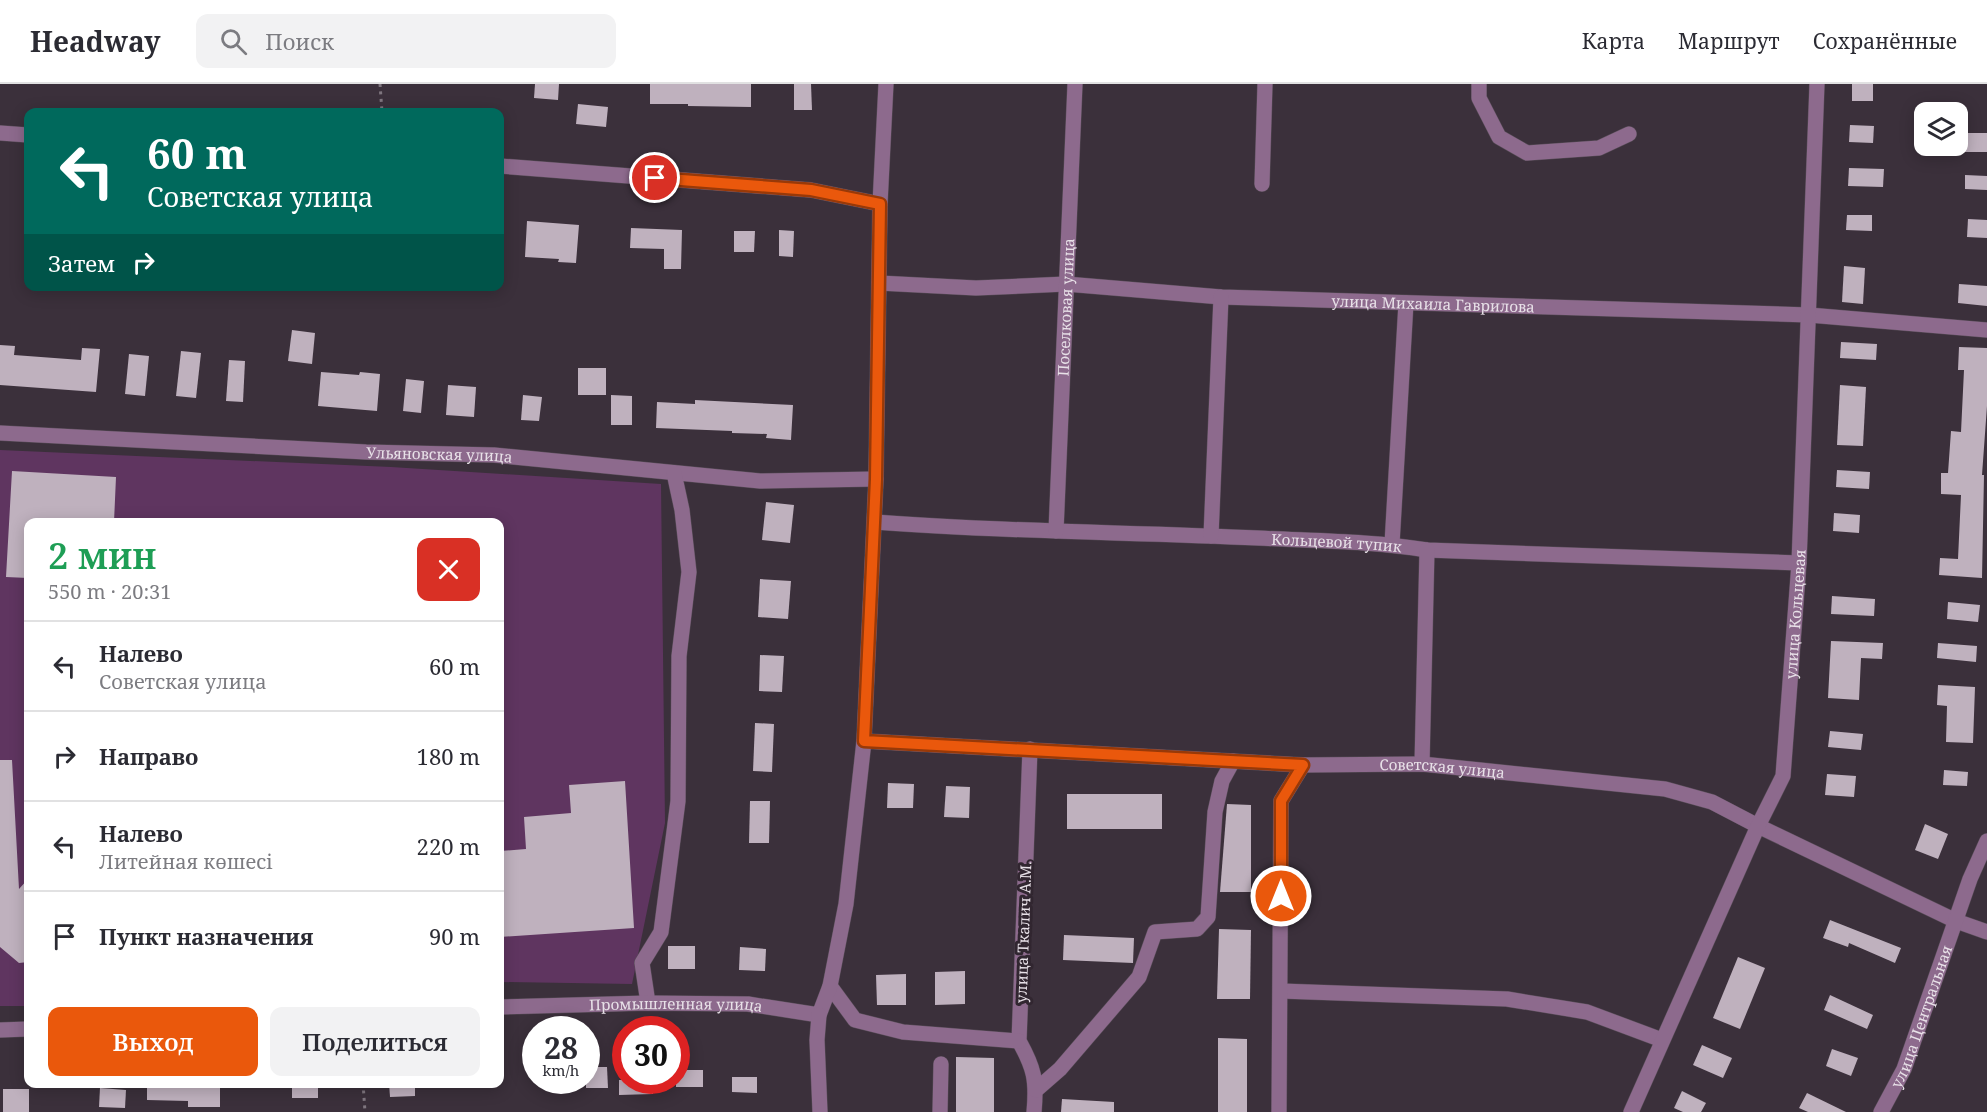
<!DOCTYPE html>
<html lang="ru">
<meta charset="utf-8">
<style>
:root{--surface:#fff;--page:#f2f2f3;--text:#2b2b33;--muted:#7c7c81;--line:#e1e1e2;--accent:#ea580c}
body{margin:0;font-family:"Noto Serif",serif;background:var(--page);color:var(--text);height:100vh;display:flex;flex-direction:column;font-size:22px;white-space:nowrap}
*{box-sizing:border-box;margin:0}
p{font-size:20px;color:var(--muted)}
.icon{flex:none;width:33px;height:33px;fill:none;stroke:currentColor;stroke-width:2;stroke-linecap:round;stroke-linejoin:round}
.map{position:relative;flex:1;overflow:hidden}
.sheet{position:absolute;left:24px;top:434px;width:480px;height:570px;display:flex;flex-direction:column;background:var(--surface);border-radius:12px;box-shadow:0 3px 15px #0003}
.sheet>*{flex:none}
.guide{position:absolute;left:24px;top:24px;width:480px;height:183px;border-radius:12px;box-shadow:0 3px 15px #0003;background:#00695c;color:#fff;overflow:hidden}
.tools{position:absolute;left:1914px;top:18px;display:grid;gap:12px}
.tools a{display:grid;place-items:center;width:54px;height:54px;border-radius:12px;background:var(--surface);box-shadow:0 3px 15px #0003;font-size:30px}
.speed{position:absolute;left:522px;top:932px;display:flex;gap:12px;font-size:30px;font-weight:700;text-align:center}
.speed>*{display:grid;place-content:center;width:78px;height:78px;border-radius:50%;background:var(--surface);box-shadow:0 3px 15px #0003;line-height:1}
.speed small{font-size:15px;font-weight:400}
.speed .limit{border:9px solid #d22;background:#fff;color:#111}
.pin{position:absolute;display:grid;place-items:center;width:51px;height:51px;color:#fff;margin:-26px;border:3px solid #fff;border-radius:50%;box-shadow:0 2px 6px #0007}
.me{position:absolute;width:66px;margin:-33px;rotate:0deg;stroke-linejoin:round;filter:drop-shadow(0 0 4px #0008)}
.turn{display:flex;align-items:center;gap:21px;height:126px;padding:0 24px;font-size:27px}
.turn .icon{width:78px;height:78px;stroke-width:2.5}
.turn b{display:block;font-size:42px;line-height:51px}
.then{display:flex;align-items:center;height:57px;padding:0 24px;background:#0003;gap:12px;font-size:22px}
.round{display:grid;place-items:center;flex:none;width:63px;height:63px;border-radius:12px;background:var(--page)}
.summary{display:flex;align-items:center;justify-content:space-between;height:102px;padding:0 24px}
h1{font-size:36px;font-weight:600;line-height:45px;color:#1e9e55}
.action{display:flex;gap:12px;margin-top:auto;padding:12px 24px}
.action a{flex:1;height:69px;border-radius:12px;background:var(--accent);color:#fff;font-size:24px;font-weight:600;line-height:69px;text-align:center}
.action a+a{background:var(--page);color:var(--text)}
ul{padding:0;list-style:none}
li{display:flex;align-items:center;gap:18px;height:90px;padding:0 24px;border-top:2px solid var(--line)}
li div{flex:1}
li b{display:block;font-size:22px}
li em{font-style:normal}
header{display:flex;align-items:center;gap:36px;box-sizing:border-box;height:84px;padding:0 30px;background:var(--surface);border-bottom:2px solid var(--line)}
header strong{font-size:28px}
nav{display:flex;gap:33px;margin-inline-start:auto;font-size:21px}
.search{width:420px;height:54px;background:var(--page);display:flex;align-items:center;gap:15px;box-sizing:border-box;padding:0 21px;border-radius:12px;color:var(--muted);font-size:22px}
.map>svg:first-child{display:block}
.green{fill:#5f3560}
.building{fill:#bfb1be}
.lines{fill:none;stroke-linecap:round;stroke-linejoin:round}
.minor-casing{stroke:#574c57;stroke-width:16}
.path{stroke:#7f767f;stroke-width:3;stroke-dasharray:3 4.5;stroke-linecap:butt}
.minor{stroke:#8d6a8d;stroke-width:15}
.route-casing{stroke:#983908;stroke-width:15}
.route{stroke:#ea580c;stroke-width:10}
.labels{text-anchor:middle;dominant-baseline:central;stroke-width:6;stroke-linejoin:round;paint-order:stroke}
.street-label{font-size:15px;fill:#e8e1e8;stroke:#312630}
</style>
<header>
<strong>Headway</strong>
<div class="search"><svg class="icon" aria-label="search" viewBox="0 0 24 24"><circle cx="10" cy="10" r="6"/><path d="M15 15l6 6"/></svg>Поиск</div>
<nav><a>Карта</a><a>Маршрут</a><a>Сохранённые</a></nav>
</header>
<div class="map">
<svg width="1987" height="1028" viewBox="0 0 1987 1028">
<rect width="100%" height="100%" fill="#3b303b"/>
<polygon class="green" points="0,366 391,383 661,400 665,739 632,900 500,898 500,438 28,438 28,922 0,922"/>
<g class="building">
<polygon points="535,0 559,0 558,16 534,14"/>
<polygon points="650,0 751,0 751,23 688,22 688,20 650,20"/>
<polygon points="794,0 811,0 812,26 794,26"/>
<rect x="1852" y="0" width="21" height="17"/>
<polygon points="578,20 608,23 606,43 576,40"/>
<polygon points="1850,41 1874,42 1873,59 1849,58"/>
<rect x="1959" y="49" width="28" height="19"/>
<polygon points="1849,84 1884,85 1883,103 1848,102"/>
<polygon points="1965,91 1987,92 1987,106 1965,105"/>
<polygon points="1847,131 1872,131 1872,147 1846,146"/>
<polygon points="1968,135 1987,136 1987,154 1967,153"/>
<polygon points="527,137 579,141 576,179 558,178 559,175 525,173"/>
<polygon points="631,144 682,146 681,185 664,185 664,165 630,164"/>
<polygon points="779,146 794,147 793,173 779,172"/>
<polygon points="734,147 755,147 754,168 734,168"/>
<polygon points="1844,182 1865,184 1863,220 1842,218"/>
<polygon points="1959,200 1987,202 1987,222 1958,219"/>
<polygon points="292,246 315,249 312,280 288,277"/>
<polygon points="1841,258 1877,260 1876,276 1840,274"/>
<polygon points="0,261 15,262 14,271 81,276 82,264 100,265 96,308 0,301"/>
<polygon points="1959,263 1987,264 1987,322 1982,391 1984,391 1982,494 1939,491 1940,474 1958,475 1961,411 1941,410 1941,389 1948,389 1951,347 1961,348 1964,286 1958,286"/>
<polygon points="181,267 201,269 196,314 176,312"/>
<polygon points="129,270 149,272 145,312 125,310"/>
<polygon points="229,276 245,277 243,318 226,317"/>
<rect x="578" y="284" width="28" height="27"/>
<polygon points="321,288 359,291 360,288 380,290 377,327 318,322"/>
<polygon points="406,295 424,297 421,329 403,327"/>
<polygon points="448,301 476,303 474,333 446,331"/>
<polygon points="1840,301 1866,303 1863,362 1837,361"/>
<polygon points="523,311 542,313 539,337 521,336"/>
<polygon points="611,311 632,312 632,341 611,341"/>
<polygon points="695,316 793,321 791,356 766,354 767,350 732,349 732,347 656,344 657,318 695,320"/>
<polygon points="1837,386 1870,388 1869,405 1836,403"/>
<polygon points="12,387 116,393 114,438 28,438 28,494 6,493"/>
<polygon points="766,418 794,421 790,459 762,456"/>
<polygon points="1834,429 1860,431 1859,449 1833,447"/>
<polygon points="760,495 791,497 788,535 758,533"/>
<polygon points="1832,512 1875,515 1874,532 1831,530"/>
<polygon points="1948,518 1980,521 1978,538 1947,535"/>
<polygon points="1831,557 1883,559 1882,575 1861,574 1859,616 1828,614"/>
<polygon points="1938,559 1977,562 1976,578 1937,574"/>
<polygon points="760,571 784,572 782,608 759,607"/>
<polygon points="1938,601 1975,603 1973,659 1946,658 1947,622 1937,621"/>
<polygon points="755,639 774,640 772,688 753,687"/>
<polygon points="1830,647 1863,650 1861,666 1828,663"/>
<polygon points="0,676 12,676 19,805 28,795 28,878 19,879 0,863"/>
<polygon points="1944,686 1968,688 1967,702 1943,701"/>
<polygon points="1827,690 1856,692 1854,713 1825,711"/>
<polygon points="625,697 634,844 500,853 500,767 526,765 524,733 571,729 569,701"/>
<polygon points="888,699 914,700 913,724 887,724"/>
<polygon points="946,702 970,703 969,734 944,733"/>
<rect x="1067" y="710" width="95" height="35"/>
<polygon points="750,717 770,717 769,759 749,759"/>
<polygon points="1227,720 1251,721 1251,808 1220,808"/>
<polygon points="1925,740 1948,750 1938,775 1915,766"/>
<polygon points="1830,836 1901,864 1895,879 1849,859 1848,863 1823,854"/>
<polygon points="1219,845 1251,846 1250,915 1217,915"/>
<polygon points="1064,851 1134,854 1133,879 1063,876"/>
<rect x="668" y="862" width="27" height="23"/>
<polygon points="740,863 766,865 765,887 739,886"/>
<polygon points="1738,873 1765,884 1740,945 1713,934"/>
<polygon points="965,887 965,920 935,921 935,888"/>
<polygon points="906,890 906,921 877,921 876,891"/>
<polygon points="1830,911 1873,931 1867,945 1824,926"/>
<polygon points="1218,954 1247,955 1247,1028 1218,1028"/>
<polygon points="1702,961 1732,974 1723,994 1693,981"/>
<polygon points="1832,965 1858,974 1851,992 1826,982"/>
<polygon points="956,973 994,974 994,1028 956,1028"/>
<polygon points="586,983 607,983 608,1004 586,1004"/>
<rect x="676" y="986" width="27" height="17"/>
<polygon points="732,993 757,993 757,1009 732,1008"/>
<polygon points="619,996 653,996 653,1010 619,1011"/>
<polygon points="147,999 220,999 220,1023 188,1023 188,1017 147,1016"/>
<rect x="292" y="999" width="26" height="15"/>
<polygon points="389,999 415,999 415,1012 390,1013"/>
<polygon points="100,1004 126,1006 125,1024 99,1023"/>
<rect x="3" y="1005" width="26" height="23"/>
<polygon points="1682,1007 1706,1019 1701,1028 1683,1028 1674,1024"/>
<polygon points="1807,1009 1846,1028 1808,1028 1799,1024"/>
<polygon points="1062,1015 1114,1018 1114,1028 1061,1028"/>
</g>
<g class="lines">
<g class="minor-casing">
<g id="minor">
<polyline points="1479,0 1479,14 1499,53 1527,69 1599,64 1629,50"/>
<polyline points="0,49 28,51"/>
<polyline points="500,82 811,106 880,120"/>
<polyline points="1262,100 1265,0"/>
<path id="s1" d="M879,199L976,204L1066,200L1221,213L1809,231L1987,246"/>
<path id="s2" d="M0,349L366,368L494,371L760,397L876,395"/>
<path id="s3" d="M875,438C1002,448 1130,448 1258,454C1315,457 1371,457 1427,466L1799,479"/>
<path id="s4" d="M1056,447L1075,0"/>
<polyline points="1211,452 1221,213"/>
<polyline points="1392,460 1406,219"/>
<path id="s5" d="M864,657L1303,681L1422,680L1665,705L1712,718L1758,742L1956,837L1987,848"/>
<path d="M1030,665L1019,957C1034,984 1037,996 1034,1028"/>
<polyline points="1422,680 1427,466"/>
<polyline points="830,902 855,936 903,948 1019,957"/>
<polyline points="1281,907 1507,915 1587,928 1662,956"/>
<polyline points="648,919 642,879 661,848 678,717 679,572 689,488 682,426 674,389"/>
<path id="s6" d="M500,923L648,919L748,920L819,931L830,902L846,820L864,657L876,395L880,120L886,0"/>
<polyline points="819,931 817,956 820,1028"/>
<polyline points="0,946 28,945"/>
<polyline points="1036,1006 1060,985 1139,893 1155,848 1197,845 1208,833 1215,728 1222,697 1233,677"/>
<polyline points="940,1028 941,980"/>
<polyline points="1279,1028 1281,717 1303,681"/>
<path id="s7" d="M1631,1028L1758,742L1783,692L1799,479L1817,0"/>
<path id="s8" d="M1881,1028L1904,985L1970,795L1987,757"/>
</g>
</g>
<g class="path">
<polyline points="380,0 382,28"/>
<polyline points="363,999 365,1028"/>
</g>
<use href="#minor" class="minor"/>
</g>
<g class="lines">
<g class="route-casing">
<polyline id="route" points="655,94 811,106 880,120 876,395 864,657 1303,681 1281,717 1281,812"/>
</g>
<use href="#route" class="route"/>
</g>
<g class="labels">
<g class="street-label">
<text stroke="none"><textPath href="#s1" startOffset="555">улица Михаила Гаврилова</textPath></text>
<text stroke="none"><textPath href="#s4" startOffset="224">Поселковая улица</textPath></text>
<text stroke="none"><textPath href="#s2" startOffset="440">Ульяновская улица</textPath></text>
<text stroke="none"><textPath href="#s3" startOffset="462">Кольцевой тупик</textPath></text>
<text stroke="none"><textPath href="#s7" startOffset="531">улица Кольцевая</textPath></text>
<text stroke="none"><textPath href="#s5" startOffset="579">Советская улица</textPath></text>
<text transform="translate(1023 848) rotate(-88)">улица Ткалич А.М.</text>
<text stroke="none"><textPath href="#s6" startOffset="176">Промышленная улица</textPath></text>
<text stroke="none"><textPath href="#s8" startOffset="104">улица Центральная</textPath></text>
</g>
</g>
</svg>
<div class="tools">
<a><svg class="icon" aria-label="layers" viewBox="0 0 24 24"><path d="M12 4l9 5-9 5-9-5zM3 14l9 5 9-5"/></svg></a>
</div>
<div class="speed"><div>28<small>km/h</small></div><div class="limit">30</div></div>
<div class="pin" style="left:655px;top:94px;background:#d93025"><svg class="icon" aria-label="arrive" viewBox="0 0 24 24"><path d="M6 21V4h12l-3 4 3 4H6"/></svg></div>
<svg class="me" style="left:1281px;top:812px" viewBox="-20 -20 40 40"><circle r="17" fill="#ea580c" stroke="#fff" stroke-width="3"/><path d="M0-11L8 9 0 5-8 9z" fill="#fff"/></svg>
<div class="guide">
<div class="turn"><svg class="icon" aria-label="left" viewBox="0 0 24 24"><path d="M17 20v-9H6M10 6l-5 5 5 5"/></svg><div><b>60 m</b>Советская улица</div></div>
<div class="then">Затем<svg class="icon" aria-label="right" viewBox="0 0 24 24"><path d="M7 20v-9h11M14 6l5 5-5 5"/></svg></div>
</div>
<section class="sheet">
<div class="summary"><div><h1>2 мин</h1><p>550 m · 20:31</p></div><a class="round" style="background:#d93025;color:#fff"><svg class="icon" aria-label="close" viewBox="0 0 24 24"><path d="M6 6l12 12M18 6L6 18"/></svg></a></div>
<ul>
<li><svg class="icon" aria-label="left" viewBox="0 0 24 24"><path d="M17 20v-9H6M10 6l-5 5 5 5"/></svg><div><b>Налево</b><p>Советская улица</p></div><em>60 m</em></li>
<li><svg class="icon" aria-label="right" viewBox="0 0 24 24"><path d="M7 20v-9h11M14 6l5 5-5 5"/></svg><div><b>Направо</b></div><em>180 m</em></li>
<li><svg class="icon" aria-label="left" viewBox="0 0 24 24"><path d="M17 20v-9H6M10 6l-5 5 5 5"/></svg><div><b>Налево</b><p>Литейная көшесі</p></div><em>220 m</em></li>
<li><svg class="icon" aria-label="arrive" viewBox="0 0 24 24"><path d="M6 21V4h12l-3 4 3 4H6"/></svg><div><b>Пункт назначения</b></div><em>90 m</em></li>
</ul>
<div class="action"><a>Выход</a><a>Поделиться</a></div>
</section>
</div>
